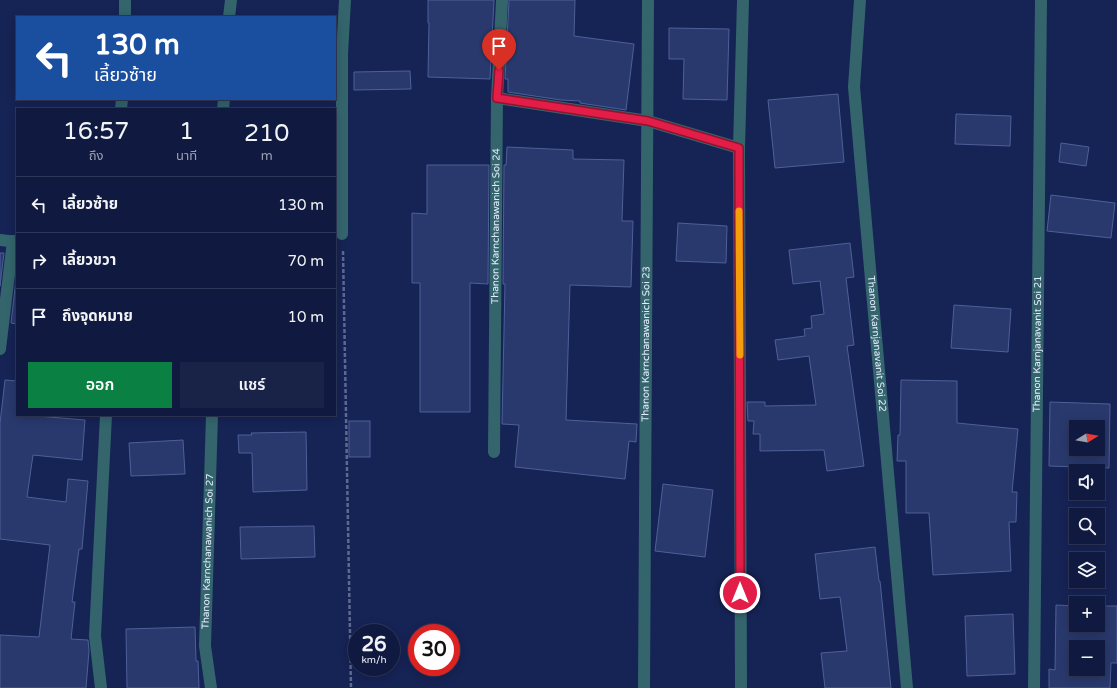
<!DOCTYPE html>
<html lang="th">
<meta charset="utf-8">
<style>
:root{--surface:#101a40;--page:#192347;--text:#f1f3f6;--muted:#9ca1b1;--line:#303859;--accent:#0b8043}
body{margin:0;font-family:"Varela Round","Noto Sans Thai",sans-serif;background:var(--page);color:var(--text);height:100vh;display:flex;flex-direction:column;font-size:15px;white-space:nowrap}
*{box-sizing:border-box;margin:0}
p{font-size:13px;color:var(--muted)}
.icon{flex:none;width:22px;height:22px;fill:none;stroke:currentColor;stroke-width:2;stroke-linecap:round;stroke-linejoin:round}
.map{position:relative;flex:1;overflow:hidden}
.details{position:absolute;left:16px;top:108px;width:320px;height:308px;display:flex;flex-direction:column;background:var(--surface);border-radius:0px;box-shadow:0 2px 10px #0003,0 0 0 1px var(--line)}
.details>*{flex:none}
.hud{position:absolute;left:16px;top:16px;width:320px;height:84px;border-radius:0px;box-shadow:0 2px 10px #0003,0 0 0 1px var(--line);background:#1a4fa0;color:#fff;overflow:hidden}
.needle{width:26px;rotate:79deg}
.controls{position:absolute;left:1069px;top:420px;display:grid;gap:8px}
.controls a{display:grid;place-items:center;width:36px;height:36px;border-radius:0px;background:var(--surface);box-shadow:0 2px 10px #0003,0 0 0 1px var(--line);font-size:20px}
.speed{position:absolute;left:348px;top:624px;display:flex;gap:8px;font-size:20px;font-weight:700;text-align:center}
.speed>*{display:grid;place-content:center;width:52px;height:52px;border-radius:50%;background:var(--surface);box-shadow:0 2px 10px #0003,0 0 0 1px var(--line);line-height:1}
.speed small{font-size:10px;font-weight:400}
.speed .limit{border:6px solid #d22;background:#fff;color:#111}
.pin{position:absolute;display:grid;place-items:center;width:34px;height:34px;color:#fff;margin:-41px -17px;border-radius:50% 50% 50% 0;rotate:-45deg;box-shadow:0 0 4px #0007}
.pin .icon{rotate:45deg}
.me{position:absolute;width:44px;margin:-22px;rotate:0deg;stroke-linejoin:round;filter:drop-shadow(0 0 3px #0008)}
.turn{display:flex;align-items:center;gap:14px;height:84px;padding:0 12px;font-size:18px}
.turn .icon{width:52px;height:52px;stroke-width:2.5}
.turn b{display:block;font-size:28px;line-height:34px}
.eta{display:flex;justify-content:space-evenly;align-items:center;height:68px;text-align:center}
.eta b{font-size:24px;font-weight:600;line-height:28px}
.action{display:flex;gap:8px;margin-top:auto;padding:8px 12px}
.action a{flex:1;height:46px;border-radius:0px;background:var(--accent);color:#fff;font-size:16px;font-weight:600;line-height:46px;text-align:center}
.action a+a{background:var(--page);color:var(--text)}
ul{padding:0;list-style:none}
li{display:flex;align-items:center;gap:12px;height:56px;padding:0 12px;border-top:1px solid var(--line)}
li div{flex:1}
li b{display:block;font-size:15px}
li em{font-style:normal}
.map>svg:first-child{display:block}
.building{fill:#29396d;stroke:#4d6098;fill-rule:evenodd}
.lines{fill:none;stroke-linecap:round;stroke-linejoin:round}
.path{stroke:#5e6990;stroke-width:2.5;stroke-dasharray:4 2;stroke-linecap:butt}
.minor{stroke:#34656d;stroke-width:12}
.route-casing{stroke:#92132f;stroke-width:10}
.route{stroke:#e11d48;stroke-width:7}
.slow{stroke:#f59e0b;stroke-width:7}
.labels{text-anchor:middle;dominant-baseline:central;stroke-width:3.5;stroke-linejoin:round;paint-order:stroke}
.street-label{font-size:10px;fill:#e4ebff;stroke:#162355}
</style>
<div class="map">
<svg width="1117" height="688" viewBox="0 0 1117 688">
<rect width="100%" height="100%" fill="#162355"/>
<g class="building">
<polygon points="428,0 494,0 490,79 428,77 429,23 428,23"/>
<polygon points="509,0 575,0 574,36 634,44 626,110 580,103 580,101 561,100 508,92 508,79 505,79"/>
<polygon points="669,28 729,29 727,100 683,99 684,59 669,59"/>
<polygon points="410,71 411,89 354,90 354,72"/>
<polygon points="838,94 844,162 775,168 768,100"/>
<polygon points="956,114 1011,116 1010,146 955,144"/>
<polygon points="1061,143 1089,147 1086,166 1059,162"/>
<polygon points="507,147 573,150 573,159 624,160 622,221 633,221 631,287 570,285 566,420 637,424 636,442 629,441 625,479 515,467 519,425 502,424 505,284 503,284 504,165 506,165"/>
<polygon points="427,165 489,165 488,284 470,283 470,412 420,412 420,283 412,283 412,213 427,214"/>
<polygon points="1051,195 1115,203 1111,238 1047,231"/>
<polygon points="678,223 727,226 726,263 676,261"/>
<polygon points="850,243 854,277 846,278 854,345 847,346 864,466 827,471 824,450 760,451 760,434 753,434 754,421 748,421 747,402 765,402 765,406 816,405 809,356 778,360 775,340 805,336 804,329 812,328 811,316 824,314 820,281 793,284 789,250"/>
<polygon points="0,253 4,253 0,286"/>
<polygon points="17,271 17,324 11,323"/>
<polygon points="954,305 1011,309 1008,352 951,348"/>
<polygon points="5,380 17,381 17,415 37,415 37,416 85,420 82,460 33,455 27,497 66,502 68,479 88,481 82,549 79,549 72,602 75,602 71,639 88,640 89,651 86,688 0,688 0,635 39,637 50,545 0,539 0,423"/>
<polygon points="901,380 957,381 957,423 1018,429 1012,492 1017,492 1016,522 1009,522 1011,571 933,575 929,513 906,513 906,461 897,461 898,435 900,435"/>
<path d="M1050,402L1110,404L1109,468L1049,466ZM1076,427H1098V449H1076Z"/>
<rect x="349" y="421" width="21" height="36"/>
<polygon points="306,432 307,490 253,492 252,453 239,453 238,435 252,435 251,433"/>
<polygon points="183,440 185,474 131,476 129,443"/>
<polygon points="663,484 713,490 705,557 655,551"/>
<polygon points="314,526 315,557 241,559 240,527"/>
<polygon points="875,547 879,581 880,581 891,688 825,688 821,653 847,651 840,597 820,599 815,554"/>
<path d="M1056,605L1076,606V625H1098V606H1117V663H1111L1110,688H1049V669L1055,670ZM1076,647H1098V669H1076Z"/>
<polygon points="1013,614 1015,674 967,676 965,616"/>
<polygon points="195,627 196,661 198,661 199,688 127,688 126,629"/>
</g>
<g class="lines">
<polyline class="path" points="343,251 351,688"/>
<g class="minor">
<path id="s1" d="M860,0L854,87L907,688"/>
<polyline points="125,17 125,0"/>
<polyline points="229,17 231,0"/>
<polyline points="497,98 648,121 739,148 741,688"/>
<polyline points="121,109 122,99"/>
<polyline points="223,109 224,99"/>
<polyline points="739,148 743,0"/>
<polyline points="342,234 342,54 345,0"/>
<polyline points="0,240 17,242"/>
<polyline points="0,349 13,241"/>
<path id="s2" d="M494,452L497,98L502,0"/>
<polyline points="101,688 95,636 106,415"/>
<path id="s3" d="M211,688L205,646L212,415"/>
<path id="s4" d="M644,688L648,0"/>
<path id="s5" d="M1034,688L1041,0"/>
</g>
</g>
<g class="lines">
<g class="route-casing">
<polyline id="route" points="499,70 497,98 648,121 739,148 740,593"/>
</g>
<use href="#route" class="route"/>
<polyline class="slow" points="739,211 740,355"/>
</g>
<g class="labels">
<g class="street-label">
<text stroke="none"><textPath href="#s2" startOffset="226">Thanon Karnchanawanich Soi 24</textPath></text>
<text stroke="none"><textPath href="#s4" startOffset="344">Thanon Karnchanawanich Soi 23</textPath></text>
<text stroke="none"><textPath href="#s1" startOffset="345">Thanon Karnjanavanit Soi 22</textPath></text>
<text stroke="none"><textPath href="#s5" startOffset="344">Thanon Karnjanavanit Soi 21</textPath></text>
<text stroke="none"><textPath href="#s3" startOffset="137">Thanon Karnchanawanich Soi 27</textPath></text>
</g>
</g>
</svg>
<div class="controls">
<a><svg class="needle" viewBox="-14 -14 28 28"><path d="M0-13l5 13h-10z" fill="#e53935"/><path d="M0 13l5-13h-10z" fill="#9ca1b1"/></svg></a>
<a><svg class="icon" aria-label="sound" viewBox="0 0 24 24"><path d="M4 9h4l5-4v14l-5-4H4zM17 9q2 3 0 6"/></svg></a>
<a><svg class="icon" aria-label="search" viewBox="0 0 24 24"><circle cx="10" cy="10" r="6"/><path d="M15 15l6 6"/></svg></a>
<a><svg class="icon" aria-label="layers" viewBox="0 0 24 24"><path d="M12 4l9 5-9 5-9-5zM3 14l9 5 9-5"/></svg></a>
<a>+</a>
<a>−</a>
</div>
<div class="speed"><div>26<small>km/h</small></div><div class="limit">30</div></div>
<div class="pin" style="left:499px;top:70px;background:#d93025"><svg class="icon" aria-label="arrive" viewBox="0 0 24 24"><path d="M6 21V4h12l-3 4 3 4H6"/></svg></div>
<svg class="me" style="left:740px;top:593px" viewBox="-20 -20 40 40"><circle r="17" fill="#e11d48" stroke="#fff" stroke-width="3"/><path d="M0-11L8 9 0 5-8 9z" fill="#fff"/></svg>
<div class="hud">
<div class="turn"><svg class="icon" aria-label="left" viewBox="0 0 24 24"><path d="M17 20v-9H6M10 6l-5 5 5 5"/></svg><div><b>130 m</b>เลี้ยวซ้าย</div></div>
</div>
<section class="details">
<div class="eta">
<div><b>16:57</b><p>ถึง</p></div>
<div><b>1</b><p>นาที</p></div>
<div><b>210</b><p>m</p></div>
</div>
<ul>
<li><svg class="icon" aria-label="left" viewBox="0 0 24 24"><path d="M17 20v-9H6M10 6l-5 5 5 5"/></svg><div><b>เลี้ยวซ้าย</b></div><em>130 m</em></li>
<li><svg class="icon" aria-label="right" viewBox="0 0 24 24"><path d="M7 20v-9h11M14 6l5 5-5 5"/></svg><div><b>เลี้ยวขวา</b></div><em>70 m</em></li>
<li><svg class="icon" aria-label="arrive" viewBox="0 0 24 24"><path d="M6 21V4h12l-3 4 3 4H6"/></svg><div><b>ถึงจุดหมาย</b></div><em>10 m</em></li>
</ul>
<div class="action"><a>ออก</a><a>แชร์</a></div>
</section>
</div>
